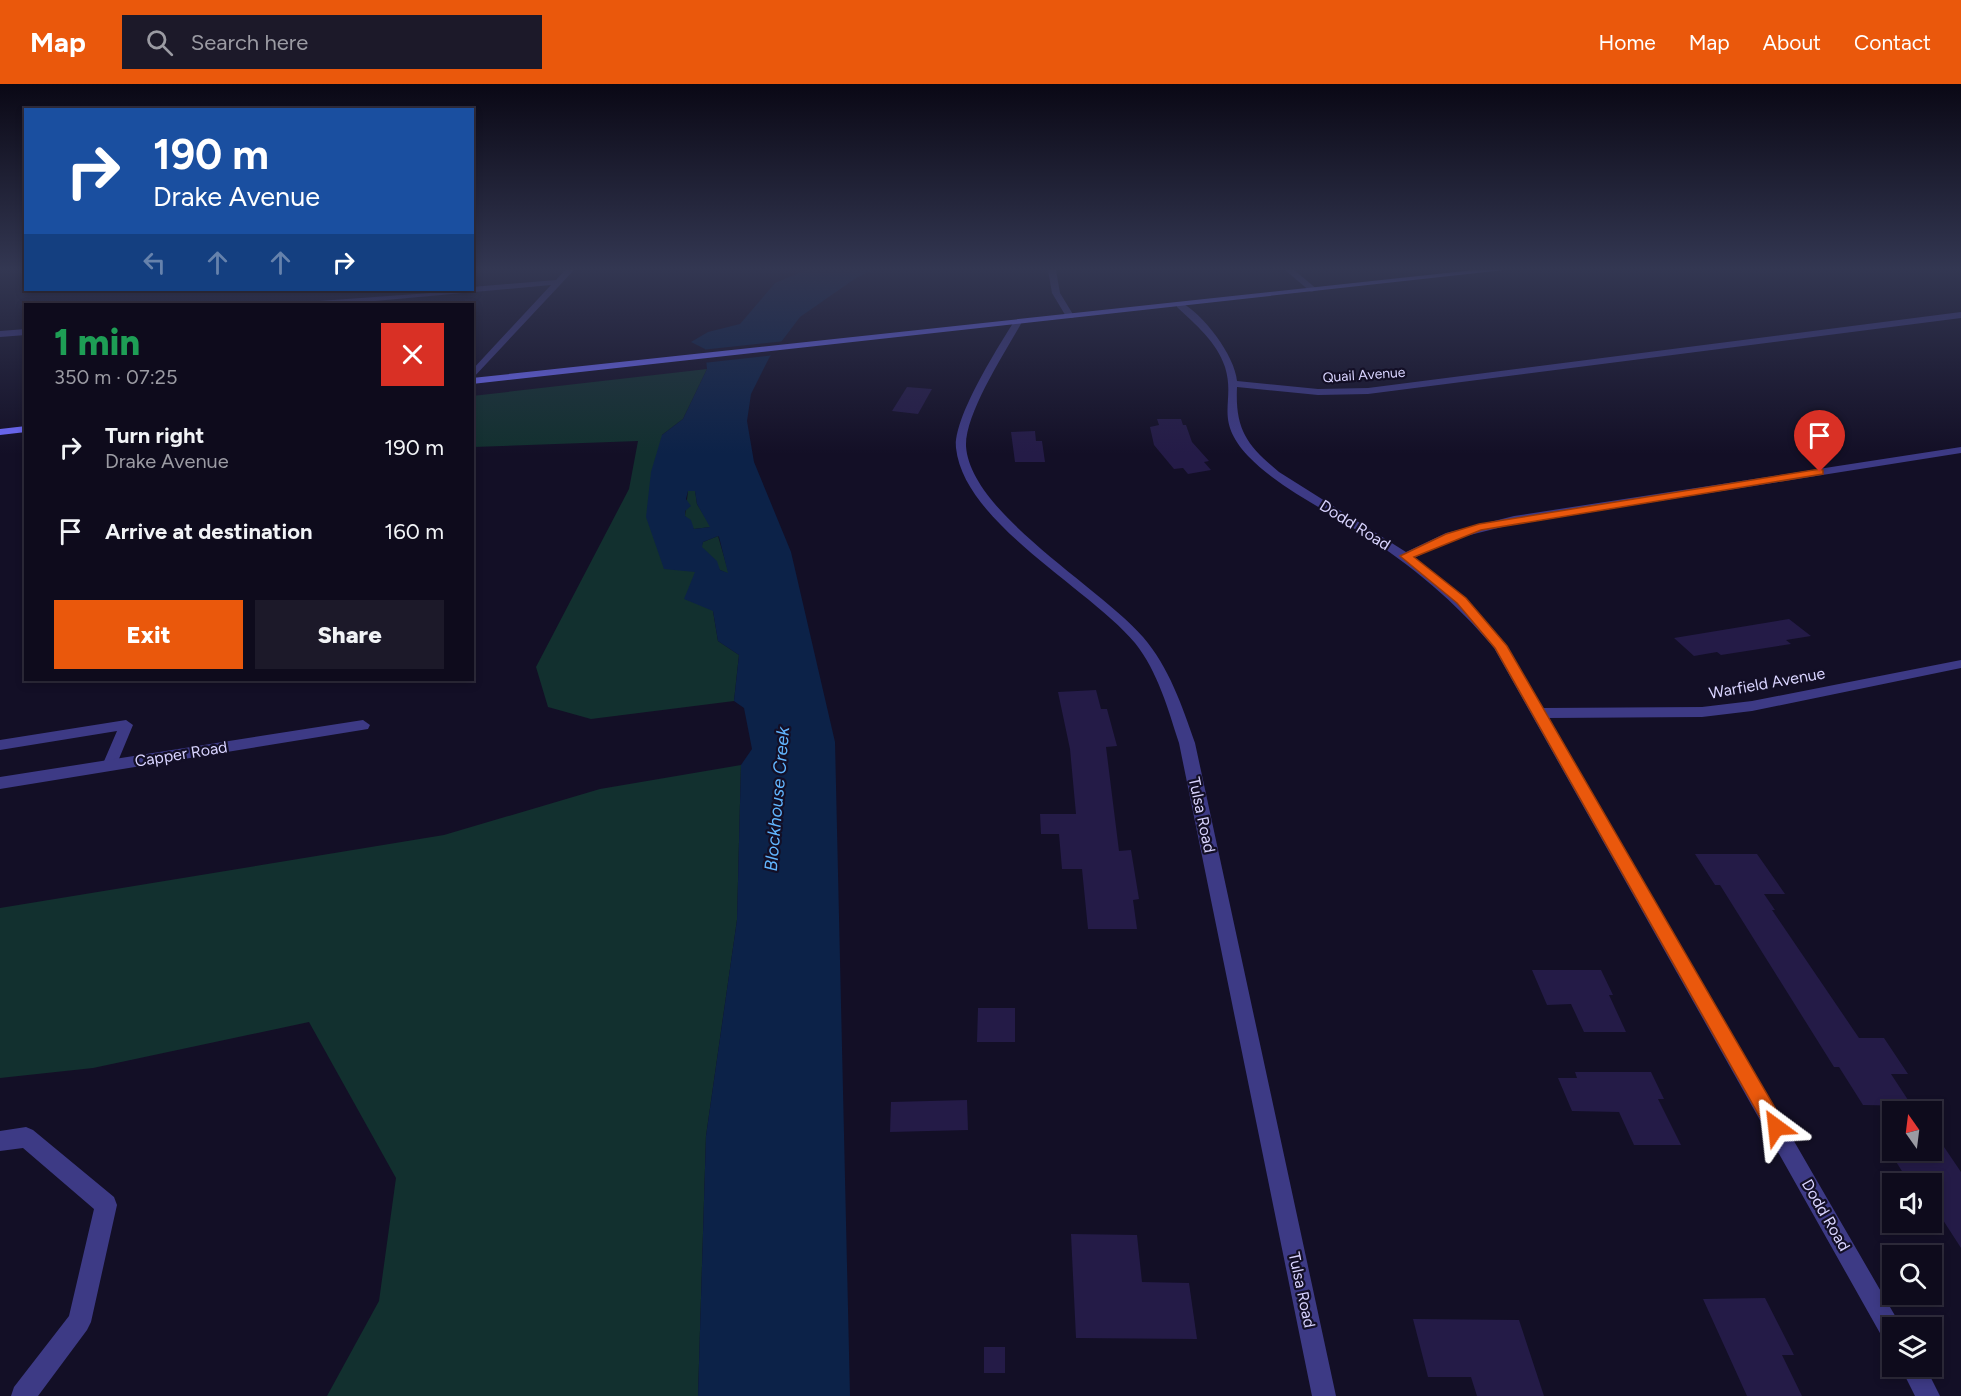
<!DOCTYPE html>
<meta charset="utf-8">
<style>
:root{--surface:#0e0b1c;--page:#1c1929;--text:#f1f3f6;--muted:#9b9ba3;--line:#2e2b3b;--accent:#ea580c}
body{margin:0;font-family:Figtree,sans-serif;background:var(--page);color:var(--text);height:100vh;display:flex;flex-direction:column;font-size:22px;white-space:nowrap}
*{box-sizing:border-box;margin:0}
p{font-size:20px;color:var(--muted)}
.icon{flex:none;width:33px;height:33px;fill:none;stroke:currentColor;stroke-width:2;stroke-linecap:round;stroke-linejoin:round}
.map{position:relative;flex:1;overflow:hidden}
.details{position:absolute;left:24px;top:219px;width:450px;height:378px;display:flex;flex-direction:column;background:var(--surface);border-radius:0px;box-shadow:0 3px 9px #0003,0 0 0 2px var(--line)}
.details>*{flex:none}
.top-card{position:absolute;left:24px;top:24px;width:450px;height:183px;border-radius:0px;box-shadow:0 3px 9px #0003,0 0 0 2px var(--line);background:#1a4fa0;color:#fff;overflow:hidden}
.needle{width:39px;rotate:346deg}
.tools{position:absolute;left:1882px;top:1017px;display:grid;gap:12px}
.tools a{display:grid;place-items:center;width:60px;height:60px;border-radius:0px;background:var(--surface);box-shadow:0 3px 9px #0003,0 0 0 2px var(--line);font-size:30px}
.pin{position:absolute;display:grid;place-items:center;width:51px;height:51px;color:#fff;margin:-62px -26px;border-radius:50% 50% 50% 0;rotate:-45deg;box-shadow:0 0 6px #0007}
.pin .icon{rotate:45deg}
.me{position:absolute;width:66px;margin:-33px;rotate:330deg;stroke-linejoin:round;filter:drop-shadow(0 0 4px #0008)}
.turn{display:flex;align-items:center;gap:21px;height:126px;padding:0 30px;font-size:27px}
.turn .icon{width:78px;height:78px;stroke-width:2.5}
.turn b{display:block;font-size:42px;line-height:51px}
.lanes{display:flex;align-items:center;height:57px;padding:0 30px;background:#0003;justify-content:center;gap:30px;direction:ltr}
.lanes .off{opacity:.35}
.round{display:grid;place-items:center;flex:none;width:63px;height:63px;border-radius:0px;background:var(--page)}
.head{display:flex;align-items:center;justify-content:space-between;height:102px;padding:0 30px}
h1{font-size:36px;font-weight:800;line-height:45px;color:#1e9e55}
.primary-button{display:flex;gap:12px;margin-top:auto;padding:12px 30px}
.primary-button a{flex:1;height:69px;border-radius:0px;background:var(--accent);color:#fff;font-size:24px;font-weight:800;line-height:69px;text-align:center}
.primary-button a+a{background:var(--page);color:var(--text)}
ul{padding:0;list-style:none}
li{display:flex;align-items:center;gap:18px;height:84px;padding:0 30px}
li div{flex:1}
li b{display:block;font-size:22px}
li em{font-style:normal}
header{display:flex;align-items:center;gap:36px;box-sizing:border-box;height:84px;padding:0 30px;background:var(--accent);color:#fff}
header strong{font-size:28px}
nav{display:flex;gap:33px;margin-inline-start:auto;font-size:21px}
.search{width:420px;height:54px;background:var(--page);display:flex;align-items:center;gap:15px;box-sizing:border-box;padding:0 21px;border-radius:0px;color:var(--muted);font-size:22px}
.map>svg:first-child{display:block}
.green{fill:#12302f}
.water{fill:#0c2248;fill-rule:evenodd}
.pier{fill:#130f26}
.building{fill:#241b47}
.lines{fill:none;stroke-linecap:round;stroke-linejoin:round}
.lane{fill:#3d3a85;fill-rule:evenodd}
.street{fill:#3d3a85;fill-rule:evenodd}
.secondary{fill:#6f6bff;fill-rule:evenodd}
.route{fill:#ea580c;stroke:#983908;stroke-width:1.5}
.labels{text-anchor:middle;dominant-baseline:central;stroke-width:4.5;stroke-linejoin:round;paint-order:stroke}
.far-street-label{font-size:14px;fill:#d9d4ff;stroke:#130f26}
.street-label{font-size:16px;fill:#d9d4ff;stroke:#130f26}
.water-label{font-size:18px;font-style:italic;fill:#62b6ff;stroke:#130f26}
</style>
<header>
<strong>Map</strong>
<div class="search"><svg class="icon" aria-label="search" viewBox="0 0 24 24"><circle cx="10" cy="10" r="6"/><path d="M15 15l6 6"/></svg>Search here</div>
<nav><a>Home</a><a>Map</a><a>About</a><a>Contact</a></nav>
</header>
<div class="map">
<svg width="1961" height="1312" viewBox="0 0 1961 1312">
<rect width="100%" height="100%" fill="#130f26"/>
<g class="green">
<polygon points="707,285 683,335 662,351 696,488 713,527 718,557 739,571 734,617 591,635 548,623 536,583 629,405 638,357 473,363 472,312"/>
<polygon points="695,406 697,420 711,443 694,445 685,432 688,407"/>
<polygon points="718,452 729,490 720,486 701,464 703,458"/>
<polygon points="741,681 737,836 706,1052 698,1312 327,1312 379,1217 396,1094 309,938 93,984 0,994 0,824 444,751 600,705"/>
</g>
<path class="water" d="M806,186H873L856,194L800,233L769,274L751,310L747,337L754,378L791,468L835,658L850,1312H698L706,1052L737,836L741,681L752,665L744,624L734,617L739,571L718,557L713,527L684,515L695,488L664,485L646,433L651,388L662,351L683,335L707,285L705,265L691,258L708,248L740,240L775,199ZM688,407H695L697,420L710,443L694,445L691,436L685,432V427L691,422L686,415ZM718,452L719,453L728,489L720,486L717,477L702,463L703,458Z"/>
<polygon class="pier" points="786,257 775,271 703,279 701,266"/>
<g class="building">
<polygon points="907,303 932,305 918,330 892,327"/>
<polygon points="1157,335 1181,335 1183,341 1186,341 1192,358 1209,377 1204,378 1211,386 1188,390 1183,384 1174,385 1154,361 1150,343 1159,341"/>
<polygon points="1035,347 1036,357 1042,357 1045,378 1015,378 1011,348"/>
<polygon points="1789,535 1811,552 1786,556 1791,560 1721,571 1717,568 1694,572 1674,554"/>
<polygon points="1096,606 1101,625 1107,625 1117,662 1106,663 1119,767 1131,766 1139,815 1133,816 1137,845 1088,845 1082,785 1062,785 1059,750 1041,750 1040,730 1076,730 1070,665 1058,608"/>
<polygon points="1695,770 1757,770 1785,810 1764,810 1775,826 1772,826 1859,954 1884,954 1908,990 1891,990 1912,1022 1863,1021 1839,983 1834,983 1720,801 1715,801"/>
<polygon points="1532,886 1601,886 1613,911 1609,911 1626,948 1584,948 1571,920 1547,921"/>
<polygon points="978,924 1015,924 1015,958 977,958"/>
<polygon points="1575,988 1651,988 1664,1015 1658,1015 1681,1061 1634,1061 1619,1028 1572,1027 1558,994 1577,994"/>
<polygon points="967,1016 968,1046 890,1048 891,1018"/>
<polygon points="1885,1060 1893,1060 1893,1066 1932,1066 1932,1060 1942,1060 1961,1088 1961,1164 1932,1119 1932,1100 1910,1100"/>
<polygon points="1071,1150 1137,1151 1142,1198 1189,1199 1197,1255 1076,1254"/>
<polygon points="1765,1214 1794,1271 1782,1271 1802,1312 1747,1312 1703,1215"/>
<polygon points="1413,1235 1519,1236 1544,1312 1477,1312 1471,1293 1428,1293"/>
<rect x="984" y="1263" width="21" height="26"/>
</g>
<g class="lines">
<polygon class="lane" points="126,636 133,641 116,682 109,687 102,682 117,647 0,666 0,656"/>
<g class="street">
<polygon points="565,186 574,186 472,295 472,286 551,201 342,220 315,220 319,217 472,206 472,203 556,196"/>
<polygon points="1048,186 1056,186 1060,209 1074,232 1073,234 1067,234 1052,209"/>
<polygon points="1285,186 1294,186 1318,206 1311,208"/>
<path d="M1180,218C1203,229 1235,272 1237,297L1318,305L1368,304L1961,228V234L1368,310L1318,311L1237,303C1235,346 1247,361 1279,388L1406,468L1446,449L1514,432L1961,363V369L1514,440L1454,455L1414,474L1456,507L1505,559L1543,624L1702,623L1752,617L1961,576V584L1752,627L1702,633L1549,634L1901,1242L1902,1244H1893V1262L1885,1258L1494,564C1456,518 1411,481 1361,449C1323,424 1279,404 1248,372C1213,334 1236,319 1225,283C1217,258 1195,240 1177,223V219Z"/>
<path d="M1015,236L1022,238C1006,267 965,329 966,362C970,429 1100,503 1143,553C1169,583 1182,622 1195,659L1336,1312H1312L1179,659C1168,625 1158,588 1135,559C1088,503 964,439 956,364C953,334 998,263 1015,236Z"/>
<polygon points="26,245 26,251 0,253 0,247"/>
<polygon points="363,636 370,641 368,645 0,705 0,693"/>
<polygon points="26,1043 33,1046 114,1113 117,1121 91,1238 87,1246 38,1312 11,1312 14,1303 69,1232 94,1125 23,1064 0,1067 0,1047"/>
<polygon points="1900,1282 1925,1282 1940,1312 1915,1312"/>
</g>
<g class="secondary">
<polygon points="1474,186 1504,186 472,300 472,294"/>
<polygon points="26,342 26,348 0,351 0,345"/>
</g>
</g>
<linearGradient id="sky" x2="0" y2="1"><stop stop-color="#0a0815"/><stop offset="0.5" stop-color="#333752"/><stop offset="1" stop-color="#333752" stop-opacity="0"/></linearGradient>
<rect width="1961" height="370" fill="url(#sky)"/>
<polygon class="route" points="1820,385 1823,386 1823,390 1481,446 1414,473 1466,514 1507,562 1782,1036 1785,1043 1782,1049 1776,1052 1769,1049 1495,564 1457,519 1400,472 1446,450 1479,440"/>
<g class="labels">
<g class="far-street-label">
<text transform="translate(1364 291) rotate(-4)">Quail Avenue</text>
</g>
<g class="street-label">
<text transform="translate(1355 441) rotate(32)">Dodd Road</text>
<text transform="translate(1767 599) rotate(-10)">Warfield Avenue</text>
<text transform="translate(181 670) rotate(-9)">Capper Road</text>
<text transform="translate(1202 731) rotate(78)">Tulsa Road</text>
<text transform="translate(1826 1131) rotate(60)">Dodd Road</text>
<text transform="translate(1302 1206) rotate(78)">Tulsa Road</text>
</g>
<g class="water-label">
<text transform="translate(777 715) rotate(-85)">Blockhouse Creek</text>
</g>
</g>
</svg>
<div class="tools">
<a><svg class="needle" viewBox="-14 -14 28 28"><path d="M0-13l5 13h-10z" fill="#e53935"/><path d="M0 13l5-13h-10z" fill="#9b9ba3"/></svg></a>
<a><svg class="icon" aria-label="sound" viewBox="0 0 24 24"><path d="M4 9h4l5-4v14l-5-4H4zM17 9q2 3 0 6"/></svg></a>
<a><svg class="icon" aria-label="search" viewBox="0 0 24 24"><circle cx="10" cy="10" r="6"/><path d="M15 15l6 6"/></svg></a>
<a><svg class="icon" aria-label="layers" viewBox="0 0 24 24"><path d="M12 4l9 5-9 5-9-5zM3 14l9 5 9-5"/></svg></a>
</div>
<div class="pin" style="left:1820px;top:388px;background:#d93025"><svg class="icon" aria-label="arrive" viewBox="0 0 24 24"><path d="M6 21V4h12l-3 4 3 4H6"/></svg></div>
<svg class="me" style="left:1776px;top:1043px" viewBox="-20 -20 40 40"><path d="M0-17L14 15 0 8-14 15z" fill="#ea580c" stroke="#fff" stroke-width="4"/></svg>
<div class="top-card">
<div class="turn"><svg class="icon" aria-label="right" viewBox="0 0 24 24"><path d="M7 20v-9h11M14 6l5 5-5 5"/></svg><div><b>190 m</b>Drake Avenue</div></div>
<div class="lanes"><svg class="icon off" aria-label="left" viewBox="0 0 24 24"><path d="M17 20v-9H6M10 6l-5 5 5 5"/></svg><svg class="icon off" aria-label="ahead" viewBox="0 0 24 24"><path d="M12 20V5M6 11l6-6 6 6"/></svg><svg class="icon off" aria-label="ahead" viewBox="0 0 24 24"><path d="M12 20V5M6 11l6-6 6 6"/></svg><svg class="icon" aria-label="right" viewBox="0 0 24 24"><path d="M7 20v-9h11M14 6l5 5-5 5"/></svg></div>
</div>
<section class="details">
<div class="head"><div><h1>1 min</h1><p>350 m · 07:25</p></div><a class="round" style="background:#d93025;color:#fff"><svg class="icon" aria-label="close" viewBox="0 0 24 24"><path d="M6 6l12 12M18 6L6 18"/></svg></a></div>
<ul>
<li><svg class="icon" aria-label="right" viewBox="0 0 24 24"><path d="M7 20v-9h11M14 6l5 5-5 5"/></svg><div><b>Turn right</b><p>Drake Avenue</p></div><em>190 m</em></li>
<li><svg class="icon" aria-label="arrive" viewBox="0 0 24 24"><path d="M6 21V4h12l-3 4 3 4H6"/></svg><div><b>Arrive at destination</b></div><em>160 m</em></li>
</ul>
<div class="primary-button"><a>Exit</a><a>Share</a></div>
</section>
</div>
